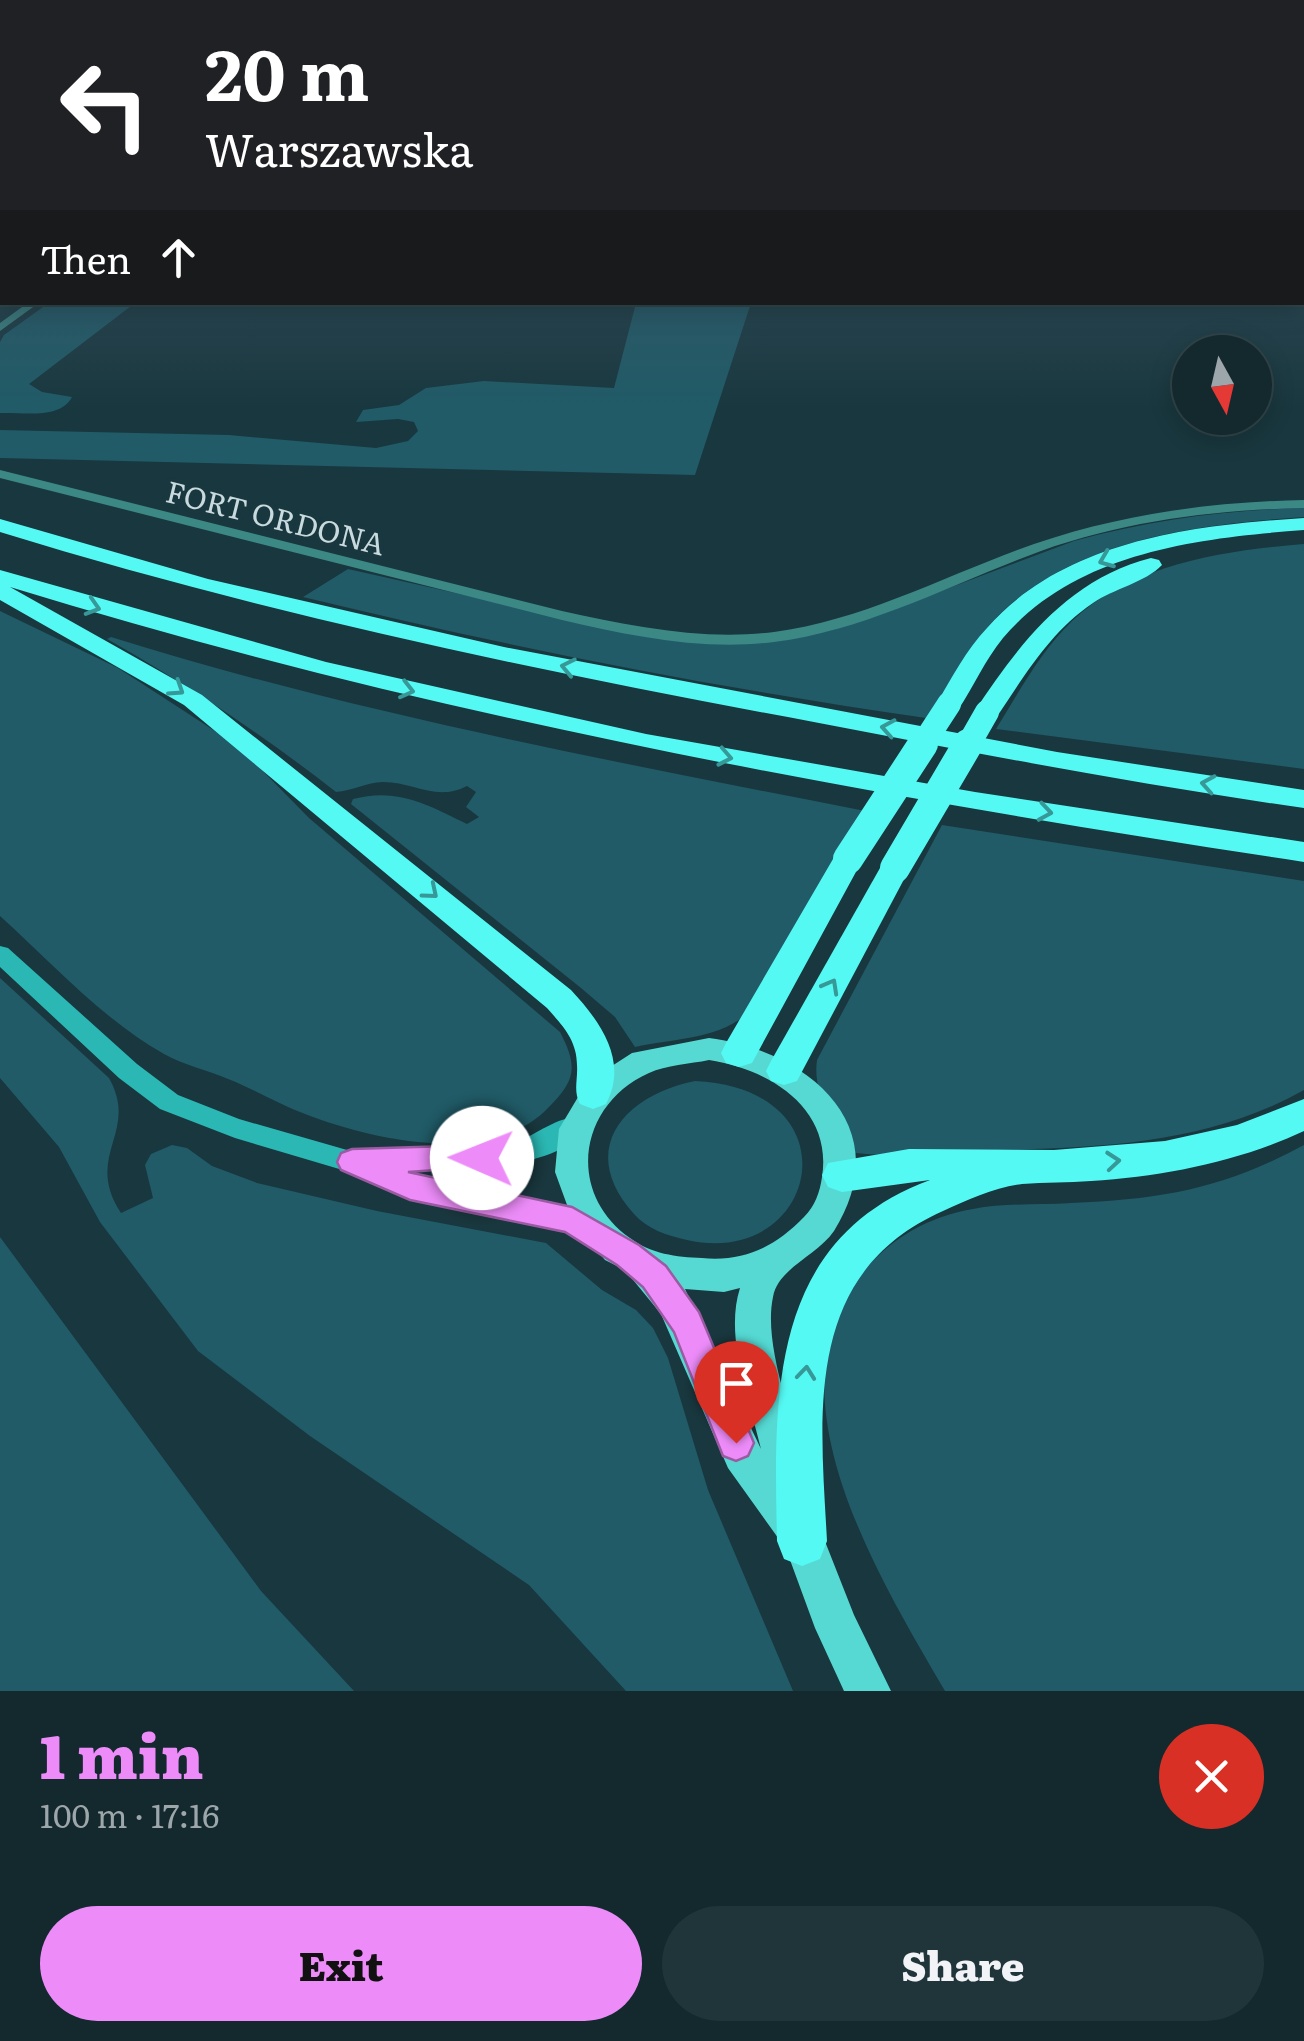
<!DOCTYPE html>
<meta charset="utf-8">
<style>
:root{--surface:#13292e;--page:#20353a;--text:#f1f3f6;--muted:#9da6aa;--line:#32454a;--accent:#ed8cf9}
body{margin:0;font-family:Literata,serif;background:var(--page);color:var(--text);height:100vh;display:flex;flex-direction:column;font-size:38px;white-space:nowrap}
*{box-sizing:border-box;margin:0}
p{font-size:32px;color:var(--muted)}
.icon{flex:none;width:55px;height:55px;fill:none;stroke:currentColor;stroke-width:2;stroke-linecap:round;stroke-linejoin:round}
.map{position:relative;height:1691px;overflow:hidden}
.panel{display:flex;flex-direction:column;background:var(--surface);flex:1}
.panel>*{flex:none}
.hud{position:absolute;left:0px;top:0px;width:1305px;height:305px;box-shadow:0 5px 25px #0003,0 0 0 2px var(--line);background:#202124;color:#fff;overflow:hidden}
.needle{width:65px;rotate:172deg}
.fabs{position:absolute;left:1172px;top:335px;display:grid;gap:20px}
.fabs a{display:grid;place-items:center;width:100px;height:100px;border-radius:50%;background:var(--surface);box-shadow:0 5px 25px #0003,0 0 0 2px var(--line);font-size:50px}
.pin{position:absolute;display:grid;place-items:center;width:85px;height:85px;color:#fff;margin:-102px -42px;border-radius:50% 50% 50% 0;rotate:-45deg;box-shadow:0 0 10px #0007}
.pin .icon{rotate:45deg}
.me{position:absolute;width:110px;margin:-55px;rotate:271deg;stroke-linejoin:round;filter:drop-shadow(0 0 8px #0008)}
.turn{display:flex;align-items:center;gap:35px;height:210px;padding:0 40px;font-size:45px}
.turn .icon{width:130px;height:130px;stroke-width:2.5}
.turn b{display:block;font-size:70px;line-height:85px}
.then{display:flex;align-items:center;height:95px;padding:0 40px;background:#0003;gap:20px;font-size:38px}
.round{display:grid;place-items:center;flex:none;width:105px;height:105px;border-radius:52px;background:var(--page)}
.overview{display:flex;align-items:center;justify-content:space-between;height:170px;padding:0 40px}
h1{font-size:60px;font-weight:800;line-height:75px;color:var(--accent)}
.button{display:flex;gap:20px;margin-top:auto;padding:20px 40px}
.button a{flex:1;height:115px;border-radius:60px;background:var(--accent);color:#111;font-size:40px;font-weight:800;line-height:115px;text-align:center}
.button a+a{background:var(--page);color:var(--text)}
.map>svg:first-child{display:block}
.green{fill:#205b67}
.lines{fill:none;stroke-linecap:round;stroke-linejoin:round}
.street{fill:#3c8885;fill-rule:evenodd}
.secondary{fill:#2bb8b4;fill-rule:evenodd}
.primary{fill:#56d9d3;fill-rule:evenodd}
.highway{fill:#55f9f3;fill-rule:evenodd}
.highway-bridge-far1{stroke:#55f9f3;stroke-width:24}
.highway-bridge{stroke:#55f9f3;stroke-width:30}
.shaded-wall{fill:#143445}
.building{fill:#1d4a63;stroke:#143445;stroke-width:2.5}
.oneway{stroke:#379898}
.route{fill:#ed8cf9;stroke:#9a5ba2;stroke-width:2.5}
.labels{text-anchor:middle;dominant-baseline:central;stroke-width:9;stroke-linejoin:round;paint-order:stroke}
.far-street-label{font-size:30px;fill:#c9dade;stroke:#19373e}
</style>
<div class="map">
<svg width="1304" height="1691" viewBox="0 0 1304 1691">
<rect width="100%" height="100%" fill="#19373e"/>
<g class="green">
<path d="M50,302L135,303L29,384L42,392L72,397C60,420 23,412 0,413V342L4,335Z"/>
<polygon points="636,303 751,303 695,475 0,458 0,430 229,435 376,448 408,441 418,431 414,422 398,419 356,422 363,410 399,405 426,388 484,381 614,388"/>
<path d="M1304,508V517C1202,524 1080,538 1002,612C971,641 950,684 926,718C717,688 508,647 303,597L348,569L661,639L782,640L833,630L872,617L1074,541C1150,520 1225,510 1304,508Z"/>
<path d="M1304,544V769L996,729C1019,692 1040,652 1072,621C1131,564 1226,550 1304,544Z"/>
<path d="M0,611L118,668L221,735L252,760L309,818L560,1032C580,1070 574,1082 545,1111C487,1166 372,1140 305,1114C278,1104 254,1089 228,1079C207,1070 183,1065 164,1054C102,1019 52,963 0,916Z"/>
<path d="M111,637C357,714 612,761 865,811L751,1010C721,1040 675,1038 635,1047L615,1017L581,988L351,804L353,799C397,787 429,805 467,824L479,817L466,807L476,792L467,786C436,802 414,782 383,782C367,782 352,791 336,792C263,735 188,685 107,639Z"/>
<path d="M942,825L1304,881V1090C1198,1150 1076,1148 958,1151C923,1152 884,1158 850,1152C834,1123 812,1094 817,1060Z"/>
<path d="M0,978L109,1078C140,1133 83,1155 121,1213L153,1198L145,1165L151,1154L172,1145L187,1148L212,1166L257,1183L377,1211L546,1243L602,1290L636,1310L653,1328L668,1358L708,1490L793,1691H626L529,1585L310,1436L198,1351L100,1222L59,1147L0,1078Z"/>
<path d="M695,1081C859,1089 818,1269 687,1240C668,1236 647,1229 634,1214C576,1150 624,1095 695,1081Z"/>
<path d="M1304,1145V1691H945C882,1582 766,1398 859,1277C888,1240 926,1217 973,1209C1004,1203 1039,1205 1071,1203C1163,1199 1222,1189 1304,1145Z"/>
<polygon points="0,1237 261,1591 354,1691 0,1691"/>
</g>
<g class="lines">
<g class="street">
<polygon points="29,302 40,302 0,331 0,323"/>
<path d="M0,470L562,611C631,626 703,641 774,632C865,620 948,574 1034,544C1122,514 1211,502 1304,500V508C1214,510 1126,521 1041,551C953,583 868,630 774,642C703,651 631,636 562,620L0,478Z"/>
</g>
<g class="secondary">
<rect x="0" y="183" width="2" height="4"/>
<path d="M0,946L8,948L137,1064L178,1095L239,1119L354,1152L512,1144C533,1138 561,1112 582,1119L586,1126C561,1174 445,1168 399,1170L413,1176L553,1202L606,1224L610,1232L606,1240L596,1244L550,1225L410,1198L346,1171L235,1138L160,1109L119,1078L0,967Z"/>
</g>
<path class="primary" d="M709,1038C809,1051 899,1127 834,1231C818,1255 778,1268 773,1297C763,1344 792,1417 804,1463L798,1477L784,1483L808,1514L815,1516L854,1615L891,1691H844L815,1628L786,1549L728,1468L661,1314L625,1270L605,1260L574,1224L555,1172L559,1129L587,1082L632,1053ZM709,1060C769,1069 833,1108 822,1177C820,1192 815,1206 804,1217C775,1247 744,1262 702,1258C676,1257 651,1254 630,1238C565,1192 579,1104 649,1073C666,1065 690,1064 709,1060ZM740,1288C724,1337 750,1401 761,1449L685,1289L724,1292Z"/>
<g class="highway">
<path d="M1304,518V530C1198,538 1076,552 1003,638C985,660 974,686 958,710H940L936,704C952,678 966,650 987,628C1064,540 1194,525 1304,518Z"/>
<path d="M0,519L208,579L504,647L1057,752L1304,790V808C1141,785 980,754 819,723C543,672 269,615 0,532Z"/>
<path d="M1151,558L1159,560L1162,565C1146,582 1113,589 1093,603C1050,632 1025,675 996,718H978L974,712C1019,644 1068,579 1151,558Z"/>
<path d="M0,570L326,662L646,734L975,792L1304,842V862C865,795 435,718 10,587L202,695L571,990C600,1021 629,1061 606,1104L593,1109L580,1104C573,1091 578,1080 577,1065C577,1040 562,1025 547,1008L184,705L0,600Z"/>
<polygon points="848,849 859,852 863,859 752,1063 739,1067 726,1063 721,1053 726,1043 833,859 837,852"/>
<polygon points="895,858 906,861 910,868 797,1081 784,1085 771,1081 766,1071 771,1061 880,868 884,861"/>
<path d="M1304,1099V1131C1237,1162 1164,1176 1091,1181C1068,1183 1045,1182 1022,1184C996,1187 967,1200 943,1211C803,1273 820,1412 827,1541L820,1559L802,1566L784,1559L777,1541C774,1396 768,1240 930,1180L842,1192L828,1187L822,1175L828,1163L909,1149L1054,1150L1165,1141L1237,1125Z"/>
</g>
<g class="highway-bridge-far1">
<polyline points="921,747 949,704"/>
<polyline points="967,747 987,712"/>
</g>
<g class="highway-bridge">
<polyline points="848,859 923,744"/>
<polyline points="895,868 968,744"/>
</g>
</g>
<polygon class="shaded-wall" points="2,254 2,279 0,280 0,255"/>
<polygon class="building" points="0,215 2,215 2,254 0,255"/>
<defs><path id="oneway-chevron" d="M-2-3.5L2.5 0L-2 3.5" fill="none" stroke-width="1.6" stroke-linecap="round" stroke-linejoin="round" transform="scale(2.5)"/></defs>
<g class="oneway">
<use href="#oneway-chevron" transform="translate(1106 560) rotate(158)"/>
<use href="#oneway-chevron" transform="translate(93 607) rotate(17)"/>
<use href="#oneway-chevron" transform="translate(568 667) rotate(-168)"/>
<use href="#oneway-chevron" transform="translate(177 689) rotate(33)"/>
<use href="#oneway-chevron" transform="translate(407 690) rotate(14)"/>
<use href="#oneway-chevron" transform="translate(888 728) rotate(-170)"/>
<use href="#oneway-chevron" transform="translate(725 757) rotate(11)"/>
<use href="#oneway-chevron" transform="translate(1208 784) rotate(-170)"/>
<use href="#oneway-chevron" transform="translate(1045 812) rotate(9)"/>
<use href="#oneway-chevron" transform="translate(431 892) rotate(40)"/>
<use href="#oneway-chevron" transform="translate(831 986) rotate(-61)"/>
<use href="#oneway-chevron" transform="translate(1113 1161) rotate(-5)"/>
<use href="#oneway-chevron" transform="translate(806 1373) rotate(-84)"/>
</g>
<linearGradient id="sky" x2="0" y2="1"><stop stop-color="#0e1e22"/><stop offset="0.42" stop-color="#385363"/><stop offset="1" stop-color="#385363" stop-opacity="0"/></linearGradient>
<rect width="1304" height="409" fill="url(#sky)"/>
<polygon class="route" points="482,1145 492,1149 497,1158 492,1166 408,1172 572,1207 639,1245 666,1266 699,1312 754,1443 748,1456 736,1461 723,1456 674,1332 643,1287 617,1265 565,1232 410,1200 341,1170 337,1162 341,1153 352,1149"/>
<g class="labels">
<g class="far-street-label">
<text transform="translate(276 516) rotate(14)">FORT ORDONA</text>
</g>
</g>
</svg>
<div class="fabs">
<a><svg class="needle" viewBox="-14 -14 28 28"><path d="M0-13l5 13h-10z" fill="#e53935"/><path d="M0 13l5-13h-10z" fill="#9da6aa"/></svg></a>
</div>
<div class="pin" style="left:736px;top:1443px;background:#d93025"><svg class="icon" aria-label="arrive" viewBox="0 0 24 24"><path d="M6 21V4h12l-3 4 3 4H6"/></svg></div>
<svg class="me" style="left:482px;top:1158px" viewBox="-20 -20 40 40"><circle r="19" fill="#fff"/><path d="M0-13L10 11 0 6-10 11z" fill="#ed8cf9"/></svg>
<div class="hud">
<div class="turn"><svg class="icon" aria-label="left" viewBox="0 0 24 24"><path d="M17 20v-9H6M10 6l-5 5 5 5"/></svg><div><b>20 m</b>Warszawska</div></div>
<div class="then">Then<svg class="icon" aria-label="ahead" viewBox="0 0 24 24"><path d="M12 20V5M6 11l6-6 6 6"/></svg></div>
</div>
</div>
<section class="panel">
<div class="overview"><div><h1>1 min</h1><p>100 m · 17:16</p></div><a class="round" style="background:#d93025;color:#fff"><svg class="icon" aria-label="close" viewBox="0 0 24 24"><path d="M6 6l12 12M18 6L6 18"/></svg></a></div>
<div class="button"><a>Exit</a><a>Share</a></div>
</section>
